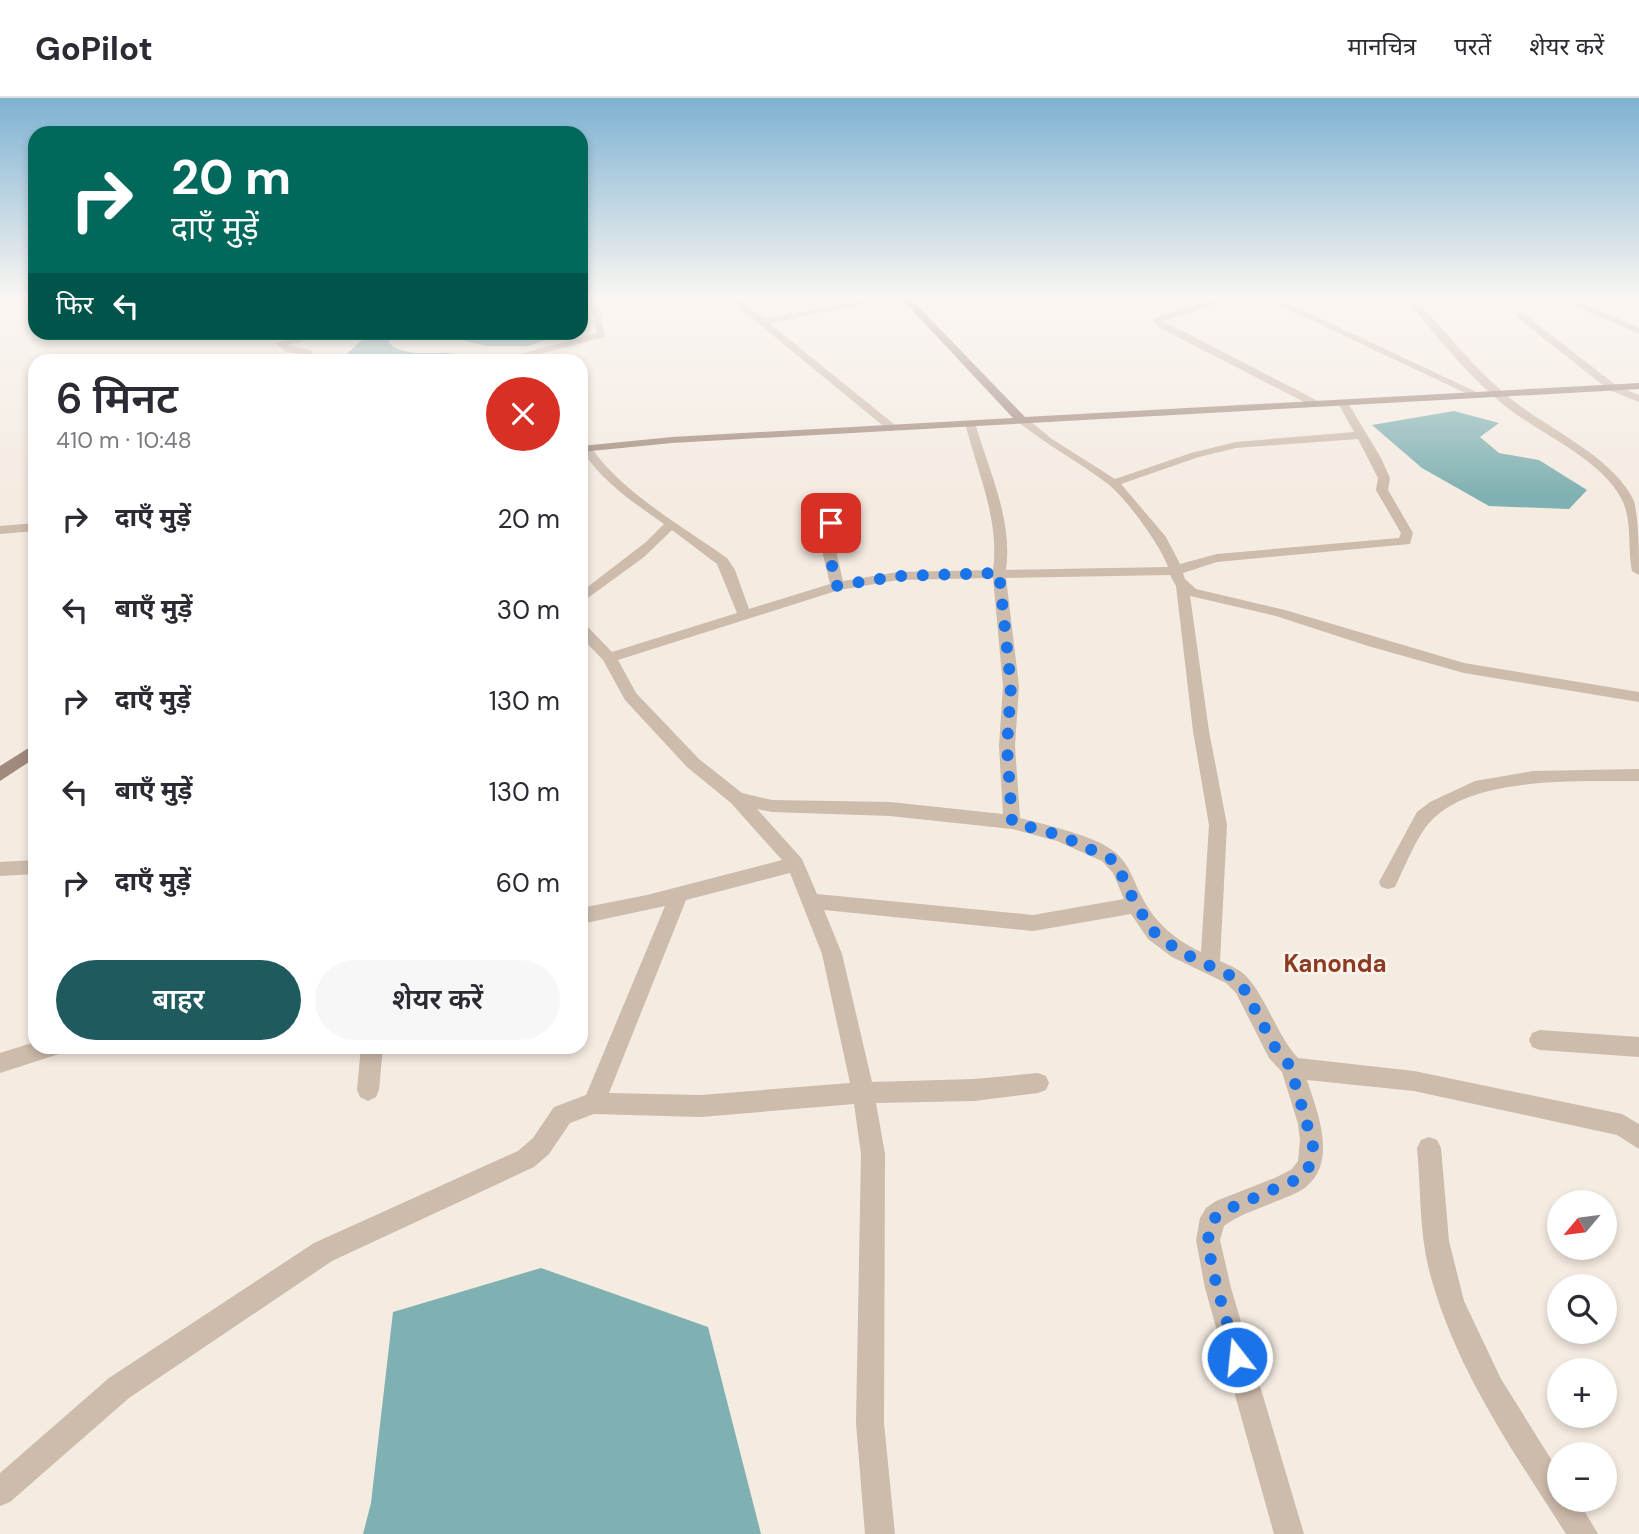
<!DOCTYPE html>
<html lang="hi">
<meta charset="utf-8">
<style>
:root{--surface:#fff;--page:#f7f7f7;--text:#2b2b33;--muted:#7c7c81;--line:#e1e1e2;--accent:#1f5a5e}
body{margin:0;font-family:"DM Sans","Noto Sans Devanagari",sans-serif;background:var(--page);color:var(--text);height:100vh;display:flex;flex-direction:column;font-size:26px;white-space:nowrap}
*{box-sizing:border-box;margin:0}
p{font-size:23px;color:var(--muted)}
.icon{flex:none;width:38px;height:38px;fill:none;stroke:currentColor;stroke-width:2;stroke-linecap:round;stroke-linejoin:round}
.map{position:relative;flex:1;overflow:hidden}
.drawer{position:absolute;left:28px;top:256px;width:560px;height:700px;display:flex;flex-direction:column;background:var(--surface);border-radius:21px;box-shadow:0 4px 10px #0003}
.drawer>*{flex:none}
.guide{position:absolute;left:28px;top:28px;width:560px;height:214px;border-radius:21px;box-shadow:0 4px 10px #0003;background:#00695c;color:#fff;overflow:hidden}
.needle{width:46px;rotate:241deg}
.buttons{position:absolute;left:1547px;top:1092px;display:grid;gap:14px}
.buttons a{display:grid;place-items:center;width:70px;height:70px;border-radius:50%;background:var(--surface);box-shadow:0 4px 10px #0003;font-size:35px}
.pin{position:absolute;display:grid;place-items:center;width:60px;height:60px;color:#fff;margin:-30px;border-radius:14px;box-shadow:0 4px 10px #0006}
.me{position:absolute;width:77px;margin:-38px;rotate:344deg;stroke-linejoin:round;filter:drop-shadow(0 0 5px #0008)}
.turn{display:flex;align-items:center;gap:24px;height:147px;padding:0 28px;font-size:32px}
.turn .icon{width:91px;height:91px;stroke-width:2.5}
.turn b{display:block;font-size:49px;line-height:60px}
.then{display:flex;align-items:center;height:66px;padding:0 28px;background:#0003;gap:14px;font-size:26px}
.round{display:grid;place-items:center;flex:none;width:74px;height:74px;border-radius:37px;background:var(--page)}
.summary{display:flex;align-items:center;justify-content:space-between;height:119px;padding:0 28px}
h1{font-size:42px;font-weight:600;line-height:52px}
.button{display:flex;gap:14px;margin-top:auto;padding:14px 28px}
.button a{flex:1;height:80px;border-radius:42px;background:var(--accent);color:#fff;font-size:28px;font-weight:600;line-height:80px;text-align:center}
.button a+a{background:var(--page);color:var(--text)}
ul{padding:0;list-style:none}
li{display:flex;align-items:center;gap:21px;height:91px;padding:0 28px}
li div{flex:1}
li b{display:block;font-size:26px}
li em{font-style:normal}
header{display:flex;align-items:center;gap:42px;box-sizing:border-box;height:98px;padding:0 35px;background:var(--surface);border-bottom:2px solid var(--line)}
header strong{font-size:33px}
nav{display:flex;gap:38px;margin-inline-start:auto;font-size:24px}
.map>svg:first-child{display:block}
.water{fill:#7fb0b2}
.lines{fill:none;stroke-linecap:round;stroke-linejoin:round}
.street{fill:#cdbbac;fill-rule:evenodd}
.secondary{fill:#a18a7d;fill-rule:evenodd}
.route{stroke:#1a73e8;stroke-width:12;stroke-dasharray:0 21.6}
.labels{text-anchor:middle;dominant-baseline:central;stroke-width:5;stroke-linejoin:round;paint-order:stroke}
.quarter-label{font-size:24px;font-weight:bold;fill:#8c3b22;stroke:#fbf5ee}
</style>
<header>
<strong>GoPilot</strong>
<nav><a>मानचित्र</a><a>परतें</a><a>शेयर करें</a></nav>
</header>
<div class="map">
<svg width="1639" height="1436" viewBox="0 0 1639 1436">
<rect width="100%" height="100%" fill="#f4ebe1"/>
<g class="water">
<path d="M381,234L399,236L388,244C410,266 448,245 472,262H340L363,241Z"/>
<polygon points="432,235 564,235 529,248 486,248"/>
<polygon points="1454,313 1499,325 1480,339 1499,355 1539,362 1587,392 1569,411 1489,408 1422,370 1372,327"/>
<polygon points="541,1170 708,1229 761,1436 363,1436 371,1405 393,1214"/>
</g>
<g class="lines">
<g class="street">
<polygon points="589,198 597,198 605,239 517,262 503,262 505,260 597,235"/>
<polygon points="725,198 735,198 740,202 773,198 745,206 764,221 887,198 906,198 769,225 895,327 895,331 887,331"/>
<polygon points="1134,198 1148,198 1134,202"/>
<polygon points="1229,198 1244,198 1163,223 1320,304 1320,308 1312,308 1158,229 1153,222 1163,216"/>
<polygon points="1260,198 1272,198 1485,298 1476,300"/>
<path d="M1403,198H1412C1443,230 1470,266 1504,295C1543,330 1611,355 1634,403C1639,424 1639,454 1639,477L1632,473C1627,449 1633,421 1621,400C1600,361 1543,337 1509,311C1469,280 1435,236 1403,198Z"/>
<polygon points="1567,198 1639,230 1639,236 1557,199"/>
<polygon points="1518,216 1524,216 1617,288 1639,297 1639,304 1609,292 1518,220"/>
<polygon points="320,234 341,234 287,247 311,252 314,262 304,262 303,256 286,254 275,245"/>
<path d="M1343,302L1348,305L1381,360L1390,380L1388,392L1413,435L1410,446L1217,464L1183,475L1185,481L1196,491L1285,512L1464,565L1639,594V604L1464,575L1368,548L1276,518L1190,498L1209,633L1227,727L1220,863C1227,866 1234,869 1240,873C1262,888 1276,937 1298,960L1414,973L1622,1016L1639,1026V1051L1617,1037L1414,993L1307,982C1317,1013 1338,1063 1306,1089C1297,1096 1284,1100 1272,1105C1256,1112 1238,1117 1224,1128L1220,1142L1231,1190L1304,1436H1274L1205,1190L1196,1142L1200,1120L1206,1110L1216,1103L1277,1079L1292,1071L1298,1063L1300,1042L1298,1026L1282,974L1269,960L1236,895L1226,885L1172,859L1148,841L1131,816L1033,833L824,812L842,856L872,984L974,981L1038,975L1046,978L1049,985L1046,992L1038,995L974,1003L876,1005L885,1056L884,1325L895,1436H865L856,1325L861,1056L854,1006L701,1019L594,1016L570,1025L549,1056L534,1069L332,1163L129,1300L10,1404L0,1408V1375L109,1280L314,1145L518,1053L533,1040L554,1009L586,997L665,808L581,826V810L647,797L782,762L731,705L687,669L625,602L603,562L581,539V526L586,527L612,554L737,515L717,466L672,432L644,459L581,505V494L646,444L664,426C633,404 602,384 581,351L583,349H591C621,394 682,428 727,460L735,472L749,511L830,486L823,457L827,409L833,405L839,409L837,457L843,483L898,474L993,472C1000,422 977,373 965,325L966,323L975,325C989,373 1013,422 1006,472L1168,469C1161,448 1126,400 1108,386C1079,364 1047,347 1018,324V320H1026L1052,341L1115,381L1191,355L1236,344L1354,334L1338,305ZM1358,341L1378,380L1376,392L1401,435L1399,440L1217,456L1180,466L1166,439L1121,386L1199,359L1236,350ZM1170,477L1176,488L1193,633L1209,727L1201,854C1176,842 1156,826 1143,801C1134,785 1130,767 1116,755C1097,738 1046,727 1020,720L1015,648L1019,588L1006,480ZM993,480L1003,588L999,648L1003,716L890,704L772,702L742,695L699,661L636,595L618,562L839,492L898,482ZM757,711L772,714L890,718L1012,731L1057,743L1102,763L1113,775L1124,801L1033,817L817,796L802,761ZM790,775L822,856L850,985L701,997L609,995L686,802Z"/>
<polygon points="35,425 35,433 0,436 0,428"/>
<path d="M1639,671V683C1581,684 1474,677 1431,723C1417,737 1404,771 1395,789L1388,791L1381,789L1379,784L1417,714L1430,704L1475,683L1533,673Z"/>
<polygon points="35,762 35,776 0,778 0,764"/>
<polygon points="1540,932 1639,939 1639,959 1540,952 1532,949 1529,942 1532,935"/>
<polygon points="35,944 35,948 64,948 62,955 0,975 0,955"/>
<polygon points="361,948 383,948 379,992 376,999 368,1003 360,999 357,992"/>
<path d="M1429,1039L1437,1042L1441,1050L1449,1143L1464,1203L1501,1281L1559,1374V1402H1578L1598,1436H1566C1513,1353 1454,1269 1429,1172C1419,1132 1421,1090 1417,1050L1421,1042Z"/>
</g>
<g class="secondary">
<polygon points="899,198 908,198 1025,319 1639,285 1639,291 672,345 581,354 581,348 672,339 1013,320"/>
<polygon points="35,646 35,660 0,683 0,668"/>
</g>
</g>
<linearGradient id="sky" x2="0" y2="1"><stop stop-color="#7eb2d2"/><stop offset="0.5" stop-color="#faf6f2"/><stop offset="1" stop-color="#faf6f2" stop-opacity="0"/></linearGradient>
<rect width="1639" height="399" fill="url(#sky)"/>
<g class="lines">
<path class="route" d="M831,425L830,457L836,488L898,478L999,475L1011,588L1007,648L1012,724L1062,738L1115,763L1136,807L1155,835L1179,853L1233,879L1243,889L1277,953L1290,968L1313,1047L1311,1066L1300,1080L1226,1112C1218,1117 1210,1122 1209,1132C1204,1157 1230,1231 1237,1259"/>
</g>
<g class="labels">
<g class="quarter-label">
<text x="1335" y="865">Kanonda</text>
</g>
</g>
</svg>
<div class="buttons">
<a><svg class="needle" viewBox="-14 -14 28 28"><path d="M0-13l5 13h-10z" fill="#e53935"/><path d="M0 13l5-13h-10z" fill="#7c7c81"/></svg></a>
<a><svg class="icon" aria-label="search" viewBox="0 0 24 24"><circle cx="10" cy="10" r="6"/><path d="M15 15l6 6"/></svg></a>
<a>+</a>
<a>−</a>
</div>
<div class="pin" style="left:831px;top:425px;background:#d93025"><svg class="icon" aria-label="arrive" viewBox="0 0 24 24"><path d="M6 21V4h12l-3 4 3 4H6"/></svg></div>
<svg class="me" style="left:1237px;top:1259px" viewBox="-20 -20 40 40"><circle r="17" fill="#1a73e8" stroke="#fff" stroke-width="3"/><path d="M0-11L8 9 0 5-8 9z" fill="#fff"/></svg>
<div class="guide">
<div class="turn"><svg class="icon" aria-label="right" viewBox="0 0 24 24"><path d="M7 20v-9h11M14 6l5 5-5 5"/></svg><div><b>20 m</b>दाएँ मुड़ें</div></div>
<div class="then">फिर<svg class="icon" aria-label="left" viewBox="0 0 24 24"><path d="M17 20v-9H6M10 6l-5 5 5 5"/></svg></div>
</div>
<section class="drawer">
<div class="summary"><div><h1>6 मिनट</h1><p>410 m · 10:48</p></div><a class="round" style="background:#d93025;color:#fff"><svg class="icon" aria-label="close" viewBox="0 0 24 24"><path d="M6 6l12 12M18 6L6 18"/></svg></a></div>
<ul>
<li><svg class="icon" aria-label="right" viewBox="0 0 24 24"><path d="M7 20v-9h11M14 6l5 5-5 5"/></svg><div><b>दाएँ मुड़ें</b></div><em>20 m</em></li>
<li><svg class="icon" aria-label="left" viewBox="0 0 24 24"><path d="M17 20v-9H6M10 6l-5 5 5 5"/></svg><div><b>बाएँ मुड़ें</b></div><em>30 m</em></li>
<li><svg class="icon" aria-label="right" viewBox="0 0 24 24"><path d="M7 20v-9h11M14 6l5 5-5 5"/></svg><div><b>दाएँ मुड़ें</b></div><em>130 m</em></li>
<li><svg class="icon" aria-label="left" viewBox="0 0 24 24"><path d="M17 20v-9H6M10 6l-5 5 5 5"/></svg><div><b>बाएँ मुड़ें</b></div><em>130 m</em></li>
<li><svg class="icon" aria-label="right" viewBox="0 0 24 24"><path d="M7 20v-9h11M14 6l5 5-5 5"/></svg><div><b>दाएँ मुड़ें</b></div><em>60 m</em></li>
</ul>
<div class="button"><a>बाहर</a><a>शेयर करें</a></div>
</section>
</div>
